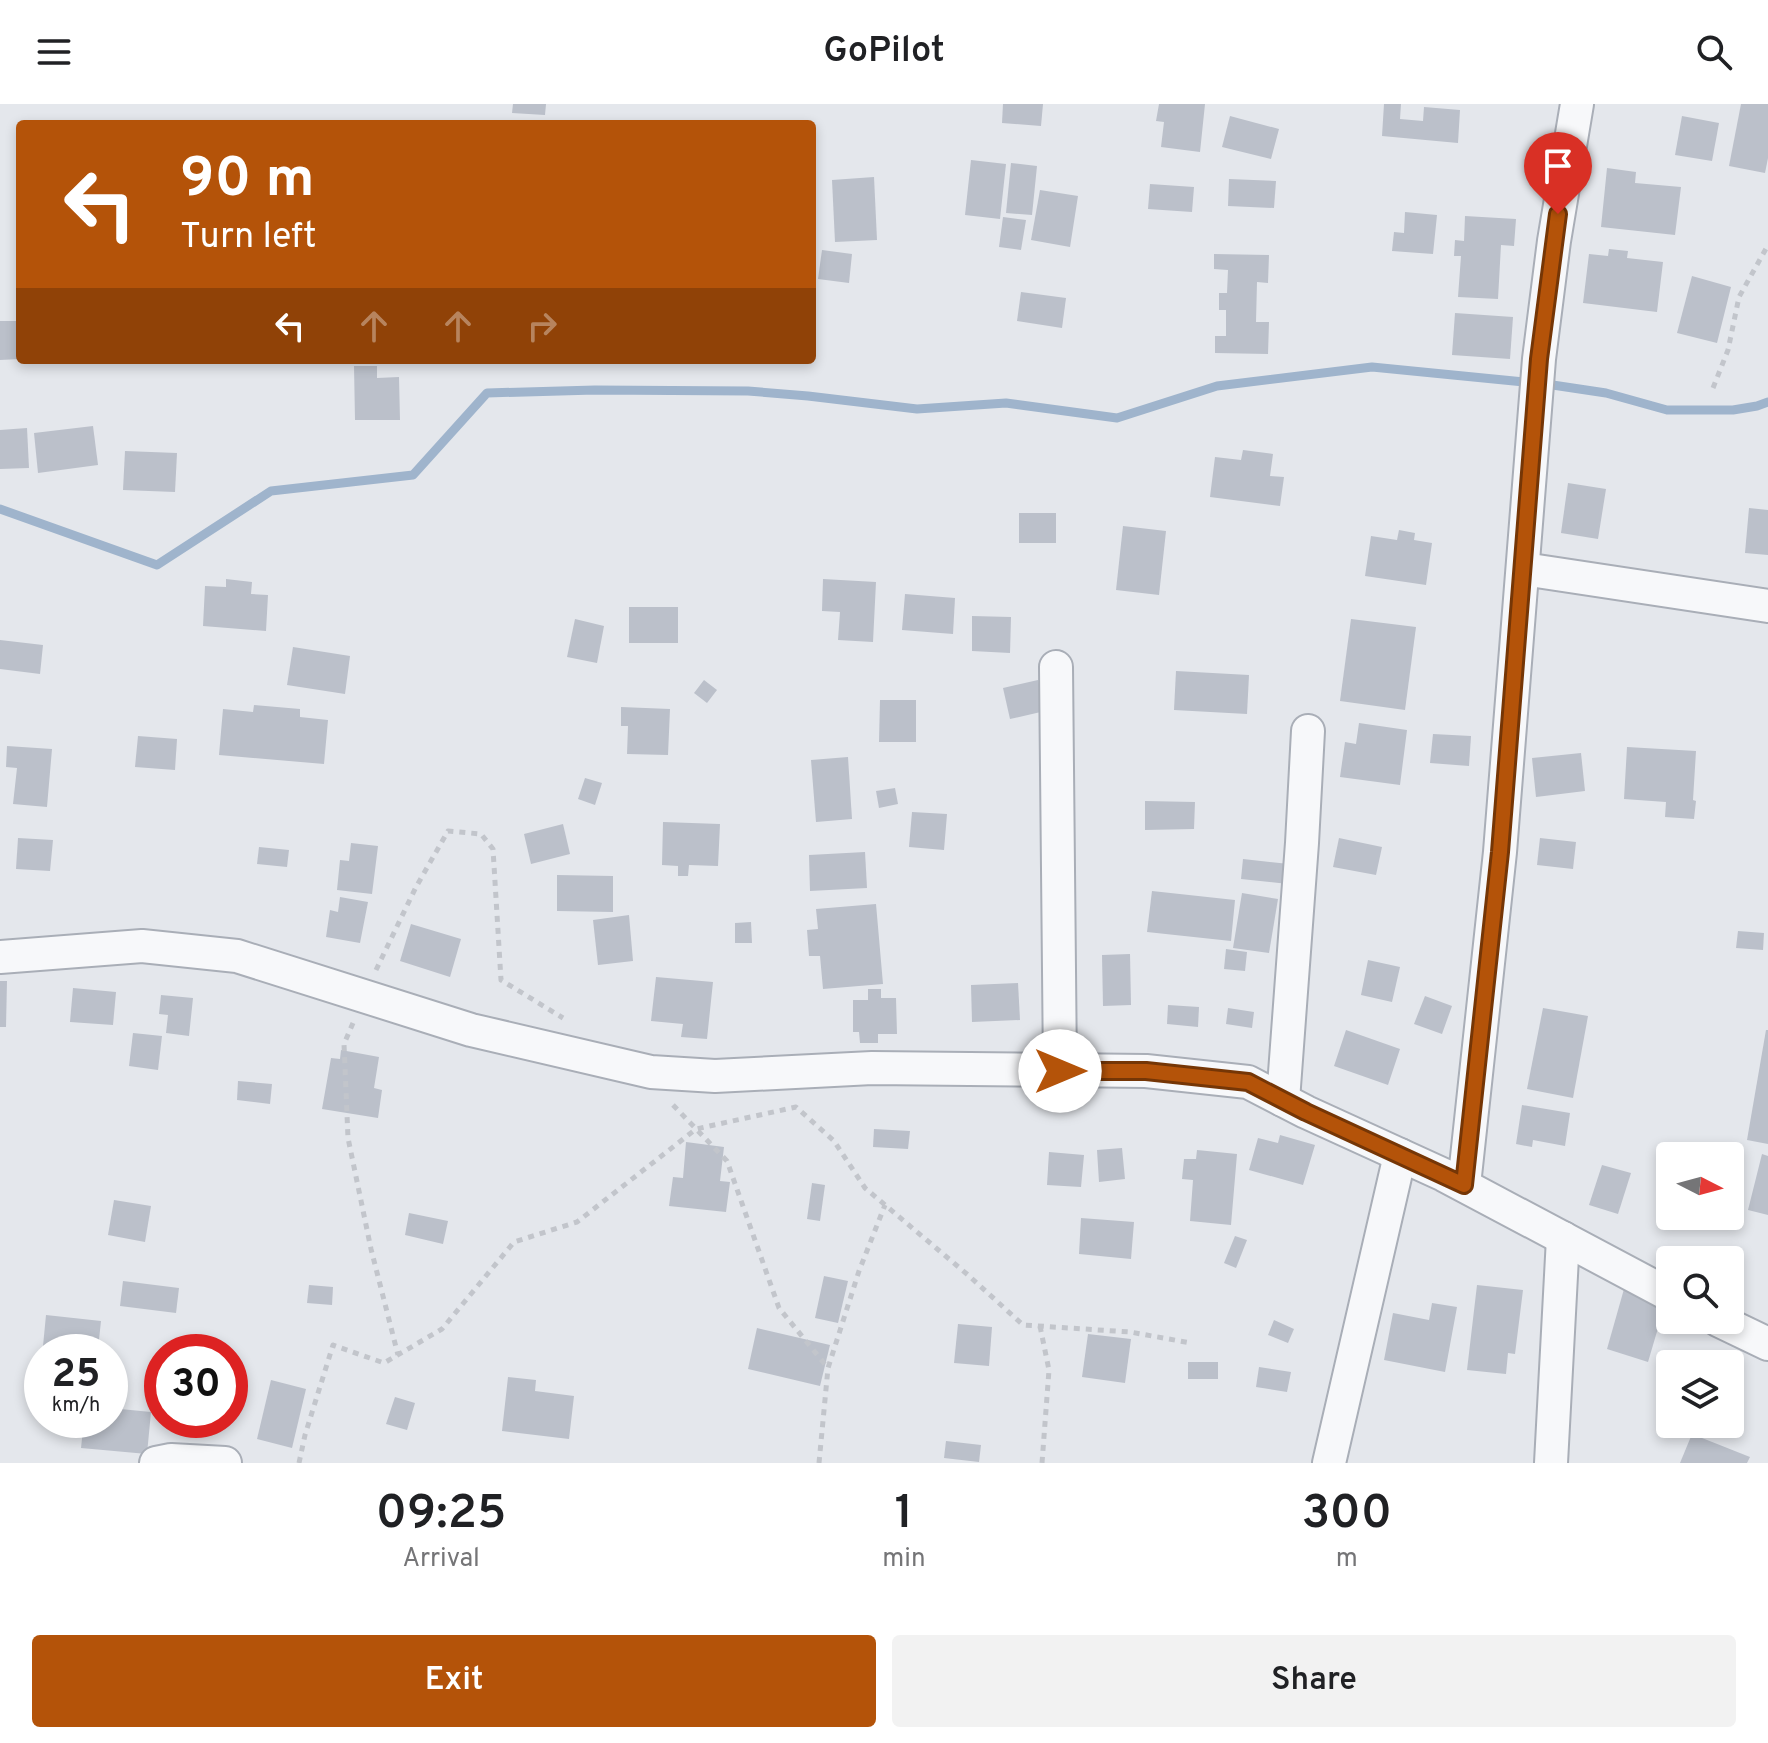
<!DOCTYPE html>
<style>
:root{--surface:#fff;--page:#f2f2f2;--text:#202124;--muted:#757577;--accent:#b45309}
body{margin:0;font-family:Overpass,sans-serif;background:var(--page);color:var(--text);height:100vh;display:flex;flex-direction:column;font-size:30px;white-space:nowrap}
*{box-sizing:border-box;margin:0}
p{font-size:26px;color:var(--muted)}
.icon{flex:none;width:44px;height:44px;fill:none;stroke:currentColor;stroke-width:2;stroke-linecap:round;stroke-linejoin:round}
.map{position:relative;height:1359px;overflow:hidden}
.panel{display:flex;flex-direction:column;background:var(--surface);flex:1}
.panel>*{flex:none}
.banner{position:absolute;left:16px;top:16px;width:800px;height:244px;border-radius:8px;box-shadow:0 4px 12px #0003;background:#b45309;color:#fff;overflow:hidden}
.needle{width:52px;rotate:96deg}
.controls{position:absolute;left:1656px;top:1038px;display:grid;gap:16px}
.controls a{display:grid;place-items:center;width:88px;height:88px;border-radius:8px;background:var(--surface);box-shadow:0 4px 12px #0003;font-size:40px}
.speed{position:absolute;left:24px;top:1230px;display:flex;gap:16px;font-size:40px;font-weight:700;text-align:center}
.speed>*{display:grid;place-content:center;width:104px;height:104px;border-radius:50%;background:var(--surface);box-shadow:0 4px 12px #0003;line-height:1}
.speed small{font-size:20px;font-weight:400}
.speed .limit{border:12px solid #d22;background:#fff;color:#111}
.pin{position:absolute;display:grid;place-items:center;width:68px;height:68px;color:#fff;margin:-82px -34px;border-radius:50% 50% 50% 0;rotate:-45deg;box-shadow:0 0 8px #0007}
.pin .icon{rotate:45deg}
.me{position:absolute;width:88px;margin:-44px;rotate:90deg;stroke-linejoin:round;filter:drop-shadow(0 0 6px #0008)}
.turn{display:flex;align-items:center;gap:28px;height:168px;padding:0 32px;font-size:36px}
.turn .icon{width:104px;height:104px;stroke-width:2.5}
.turn b{display:block;font-size:56px;line-height:68px}
.lanes{display:flex;align-items:center;height:76px;padding:0 32px;background:#0003;justify-content:center;gap:40px;direction:ltr}
.lanes .off{opacity:.35}
.eta{display:flex;justify-content:space-evenly;align-items:center;height:136px;text-align:center}
.eta b{font-size:48px;font-weight:600;line-height:56px}
.button{display:flex;gap:16px;margin-top:auto;padding:16px 32px}
.button a{flex:1;height:92px;border-radius:8px;background:var(--accent);color:#fff;font-size:32px;font-weight:600;line-height:92px;text-align:center}
.button a+a{background:var(--page);color:var(--text)}
header{display:flex;justify-content:space-between;align-items:center;height:104px;padding:0 32px;background:var(--surface);font-size:36px;font-weight:600}
.map>svg:first-child{display:block}
.lines{fill:none;stroke-linecap:round;stroke-linejoin:round}
.stream{stroke:#9fb4cc;stroke-width:9}
.building{fill:#bbc0ca}
.minor-casing{stroke:#a9aeb7;stroke-width:36}
.path{stroke:#c2c5cb;stroke-width:5;stroke-dasharray:6 6;stroke-linecap:butt}
.minor{stroke:#f7f8fa;stroke-width:32}
.route-casing{stroke:#753606;stroke-width:20}
.route{stroke:#b45309;stroke-width:14}
</style>
<header><svg class="icon" aria-label="menu" viewBox="0 0 24 24"><path d="M4 6h16M4 12h16M4 18h16"/></svg>GoPilot<svg class="icon" aria-label="search" viewBox="0 0 24 24"><circle cx="10" cy="10" r="6"/><path d="M15 15l6 6"/></svg></header>
<div class="map">
<svg width="1768" height="1359" viewBox="0 0 1768 1359">
<rect width="100%" height="100%" fill="#e4e7ec"/>
<g class="lines">
<g class="stream">
<polyline points="1546,280 1606,289 1667,306 1733,306 1757,302 1768,298"/>
<polyline points="0,405 157,461 271,387 413,371 487,289 595,286 748,287 808,292 917,305 1006,299 1117,314 1217,282 1372,263 1524,278"/>
</g>
</g>
<g class="building">
<polygon points="513,0 546,0 545,11 512,9"/>
<polygon points="1003,0 1043,0 1041,22 1002,19"/>
<polygon points="1159,0 1205,0 1200,48 1161,43 1164,18 1156,17"/>
<polygon points="1384,0 1401,0 1400,15 1423,17 1424,3 1460,6 1458,39 1382,32"/>
<polygon points="1741,0 1768,0 1768,54 1765,69 1729,62"/>
<polygon points="1230,12 1279,25 1271,55 1222,43"/>
<polygon points="1682,12 1719,19 1712,57 1675,51"/>
<polygon points="971,56 1006,60 1000,115 965,111"/>
<polygon points="1011,59 1037,62 1032,111 1006,109"/>
<polygon points="1607,64 1636,68 1635,79 1681,83 1675,131 1601,123"/>
<polygon points="874,73 877,136 835,138 832,76"/>
<polygon points="1229,75 1276,77 1274,104 1228,102"/>
<polygon points="1150,80 1194,83 1192,108 1148,105"/>
<polygon points="1040,86 1078,92 1070,143 1031,136"/>
<polygon points="1405,108 1437,111 1433,150 1392,147 1394,128 1404,129"/>
<polygon points="1465,112 1516,115 1514,142 1501,141 1498,195 1458,193 1461,152 1454,152 1455,136 1464,137"/>
<polygon points="1003,113 1026,116 1021,146 999,143"/>
<polygon points="1609,145 1628,147 1627,154 1663,158 1657,208 1583,199 1589,150 1608,152"/>
<polygon points="822,146 852,150 849,179 818,175"/>
<polygon points="1214,150 1269,151 1268,179 1257,178 1256,218 1269,218 1268,250 1215,249 1215,232 1226,232 1226,206 1219,206 1219,189 1227,189 1228,166 1214,165"/>
<polygon points="1692,172 1731,183 1717,239 1677,229"/>
<polygon points="1021,188 1066,194 1062,224 1017,217"/>
<polygon points="1455,209 1513,213 1510,255 1452,251"/>
<polygon points="0,217 20,217 20,255 0,256"/>
<polygon points="354,262 377,262 377,274 399,273 400,316 355,316"/>
<polygon points="93,322 98,361 38,369 34,329"/>
<polygon points="27,324 29,364 0,365 0,326"/>
<polygon points="1243,346 1273,350 1270,372 1284,373 1280,402 1210,393 1215,353 1241,356"/>
<polygon points="125,347 177,349 175,388 123,386"/>
<polygon points="1568,379 1606,385 1598,435 1561,429"/>
<polygon points="1749,404 1768,406 1768,451 1745,449"/>
<rect x="1019" y="409" width="37" height="30"/>
<polygon points="1123,422 1166,427 1159,491 1116,486"/>
<polygon points="1399,426 1415,429 1414,436 1432,439 1426,481 1365,472 1371,432 1397,436"/>
<polygon points="226,475 252,478 251,490 268,491 266,527 203,522 205,482 226,483"/>
<polygon points="823,475 876,478 873,538 838,536 840,508 822,507"/>
<polygon points="905,490 955,494 953,530 902,526"/>
<rect x="629" y="503" width="49" height="36"/>
<polygon points="972,512 1011,513 1010,549 972,547"/>
<polygon points="575,515 604,522 597,559 567,553"/>
<polygon points="1351,515 1416,523 1405,606 1340,597"/>
<polygon points="0,536 43,541 40,570 0,565"/>
<polygon points="293,543 350,552 345,590 287,581"/>
<polygon points="1176,567 1249,571 1247,610 1174,606"/>
<polygon points="704,576 717,586 707,599 694,589"/>
<polygon points="1038,576 1045,607 1010,615 1003,584"/>
<polygon points="880,596 916,596 916,638 879,638"/>
<polygon points="254,601 300,605 300,613 328,616 324,660 219,651 223,605 253,608"/>
<polygon points="621,603 670,605 668,651 627,650 628,622 621,622"/>
<polygon points="1359,619 1407,626 1400,681 1340,673 1345,638 1356,640"/>
<polygon points="1433,630 1471,632 1469,662 1430,659"/>
<polygon points="138,632 177,635 175,666 135,663"/>
<polygon points="7,642 52,645 47,703 13,700 17,664 6,663"/>
<polygon points="1627,643 1696,647 1693,696 1696,697 1694,715 1665,713 1666,698 1624,695"/>
<polygon points="1581,649 1585,687 1536,693 1532,654"/>
<polygon points="848,653 852,715 816,718 811,656"/>
<polygon points="585,674 602,679 595,701 578,695"/>
<polygon points="895,684 898,700 879,704 876,687"/>
<polygon points="1145,697 1195,698 1194,725 1145,726"/>
<polygon points="912,708 947,710 944,746 909,743"/>
<polygon points="663,718 720,720 718,762 689,761 688,772 678,772 678,762 662,761"/>
<polygon points="563,720 570,750 531,760 524,730"/>
<polygon points="18,734 53,736 50,767 16,765"/>
<polygon points="1339,734 1382,743 1376,771 1333,763"/>
<polygon points="1540,734 1576,738 1573,765 1537,761"/>
<polygon points="351,739 378,742 372,790 337,786 340,756 349,757"/>
<polygon points="259,743 289,746 287,763 257,760"/>
<polygon points="865,748 867,784 810,787 809,751"/>
<polygon points="1243,755 1289,760 1288,780 1241,775"/>
<polygon points="557,771 613,772 613,808 557,807"/>
<polygon points="1152,787 1235,796 1231,837 1147,828"/>
<polygon points="1242,789 1278,795 1269,849 1233,844"/>
<polygon points="340,793 368,798 360,839 326,833 330,806 338,808"/>
<polygon points="876,800 883,880 823,885 820,852 809,852 807,826 818,825 816,805"/>
<polygon points="629,811 633,857 598,861 593,816"/>
<polygon points="751,818 752,839 735,839 735,819"/>
<polygon points="411,820 461,835 450,873 400,857"/>
<polygon points="1738,827 1764,829 1763,846 1736,844"/>
<polygon points="1226,845 1247,848 1245,867 1224,865"/>
<polygon points="1130,850 1131,901 1103,902 1102,851"/>
<polygon points="1368,856 1400,863 1392,898 1361,891"/>
<polygon points="656,873 713,878 707,935 681,933 683,920 651,917"/>
<polygon points="0,877 7,877 6,923 0,923"/>
<polygon points="1018,879 1020,916 972,918 971,881"/>
<polygon points="73,884 116,888 113,921 70,918"/>
<polygon points="868,885 881,885 881,894 896,894 897,930 878,930 878,939 860,939 859,928 853,928 853,896 868,896"/>
<polygon points="161,891 193,894 189,932 166,929 168,911 159,910"/>
<polygon points="1425,892 1452,902 1442,930 1414,920"/>
<polygon points="1168,901 1199,903 1198,923 1167,920"/>
<polygon points="1228,904 1254,908 1252,924 1226,920"/>
<polygon points="1543,904 1588,912 1573,994 1527,985"/>
<polygon points="1346,926 1400,945 1388,981 1334,962"/>
<polygon points="1766,926 1768,926 1768,1040 1747,1036"/>
<polygon points="133,929 162,932 158,966 129,962"/>
<polygon points="341,946 379,953 374,984 382,986 378,1014 322,1005 331,954 340,955"/>
<polygon points="238,977 272,980 270,1000 237,996"/>
<polygon points="1522,1001 1570,1009 1565,1042 1533,1036 1532,1043 1516,1040"/>
<polygon points="874,1025 910,1027 908,1045 873,1043"/>
<polygon points="1280,1031 1315,1041 1303,1081 1249,1066 1258,1034 1278,1039"/>
<polygon points="686,1038 724,1043 720,1077 730,1078 726,1108 669,1102 673,1073 683,1074"/>
<polygon points="1122,1044 1125,1075 1099,1078 1097,1046"/>
<polygon points="1197,1046 1237,1050 1231,1121 1190,1117 1193,1076 1182,1075 1184,1055 1196,1055"/>
<polygon points="1049,1048 1084,1051 1081,1083 1047,1081"/>
<polygon points="1762,1050 1768,1052 1768,1111 1748,1106"/>
<polygon points="1602,1061 1631,1069 1618,1110 1589,1101"/>
<polygon points="812,1079 825,1081 820,1117 807,1115"/>
<polygon points="114,1096 151,1102 145,1138 108,1131"/>
<polygon points="409,1109 448,1117 443,1140 405,1131"/>
<polygon points="1081,1114 1134,1118 1131,1155 1079,1150"/>
<polygon points="1235,1132 1247,1136 1236,1164 1224,1159"/>
<polygon points="824,1172 848,1177 838,1219 815,1214"/>
<polygon points="123,1177 179,1184 176,1209 120,1202"/>
<polygon points="309,1181 333,1183 332,1201 307,1199"/>
<polygon points="1477,1181 1523,1186 1515,1250 1508,1249 1506,1270 1467,1266"/>
<polygon points="1624,1185 1666,1197 1648,1258 1607,1245"/>
<polygon points="1432,1199 1457,1203 1445,1268 1384,1256 1393,1209 1429,1216"/>
<polygon points="46,1211 101,1217 98,1245 86,1244 85,1248 54,1248 54,1243 43,1242"/>
<polygon points="1274,1216 1294,1225 1288,1239 1268,1231"/>
<polygon points="958,1220 992,1223 989,1262 954,1259"/>
<polygon points="757,1224 830,1241 820,1282 748,1265"/>
<polygon points="1088,1230 1131,1235 1125,1279 1082,1273"/>
<rect x="1188" y="1258" width="30" height="17"/>
<polygon points="1259,1263 1291,1268 1287,1288 1256,1283"/>
<polygon points="508,1273 536,1276 535,1287 574,1292 569,1335 502,1327"/>
<polygon points="271,1276 306,1285 292,1344 257,1335"/>
<polygon points="395,1293 415,1299 407,1326 386,1320"/>
<polygon points="110,1304 151,1308 147,1350 81,1344 84,1316 110,1316"/>
<polygon points="1692,1330 1750,1353 1747,1359 1680,1359"/>
<polygon points="946,1337 981,1341 979,1358 944,1354"/>
</g>
<g class="lines">
<g class="minor-casing">
<g id="minor">
<polyline points="1524,465 1768,502"/>
<polyline points="1056,563 1060,967"/>
<polyline points="0,853 142,842 237,852 471,926 651,968 715,972 872,964 1146,967 1248,978 1306,1008 1444,1071 1670,1191"/>
<polyline points="1283,996 1302,739 1308,627"/>
<polyline points="1464,1081 1500,748 1539,255 1554,137 1577,0"/>
<polyline points="1718,1216 1768,1240"/>
<polyline points="156,1359 171,1356 225,1359"/>
<polyline points="1329,1359 1400,1051"/>
<polyline points="1551,1359 1563,1134"/>
</g>
</g>
<g class="path">
<polyline points="1713,284 1728,246 1739,193 1768,141"/>
<polyline points="376,866 416,783 448,727 481,730 493,745 501,876 563,914"/>
<polyline points="353,919 344,940 348,1034 371,1145 398,1251"/>
<polyline points="673,1001 727,1057 779,1204 828,1264"/>
<polyline points="1040,1222 1049,1266 1042,1359"/>
<polyline points="299,1359 305,1331 333,1241 384,1259 442,1225 514,1138 577,1118 696,1025 796,1003 834,1037 865,1084 968,1171 1023,1221 1130,1228 1191,1239"/>
<polyline points="819,1359 828,1264 859,1167 885,1101"/>
</g>
<use href="#minor" class="minor"/>
</g>
<g class="lines">
<g class="route-casing">
<polyline id="route" points="1060,967 1146,967 1248,978 1306,1008 1464,1081 1500,748 1539,255 1558,110"/>
</g>
<use href="#route" class="route"/>
</g>
</svg>
<div class="controls">
<a><svg class="needle" viewBox="-14 -14 28 28"><path d="M0-13l5 13h-10z" fill="#e53935"/><path d="M0 13l5-13h-10z" fill="#757577"/></svg></a>
<a><svg class="icon" aria-label="search" viewBox="0 0 24 24"><circle cx="10" cy="10" r="6"/><path d="M15 15l6 6"/></svg></a>
<a><svg class="icon" aria-label="layers" viewBox="0 0 24 24"><path d="M12 4l9 5-9 5-9-5zM3 14l9 5 9-5"/></svg></a>
</div>
<div class="speed"><div>25<small>km/h</small></div><div class="limit">30</div></div>
<div class="pin" style="left:1558px;top:110px;background:#d93025"><svg class="icon" aria-label="arrive" viewBox="0 0 24 24"><path d="M6 21V4h12l-3 4 3 4H6"/></svg></div>
<svg class="me" style="left:1060px;top:967px" viewBox="-20 -20 40 40"><circle r="19" fill="#fff"/><path d="M0-13L10 11 0 6-10 11z" fill="#b45309"/></svg>
<div class="banner">
<div class="turn"><svg class="icon" aria-label="left" viewBox="0 0 24 24"><path d="M17 20v-9H6M10 6l-5 5 5 5"/></svg><div><b>90 m</b>Turn left</div></div>
<div class="lanes"><svg class="icon" aria-label="left" viewBox="0 0 24 24"><path d="M17 20v-9H6M10 6l-5 5 5 5"/></svg><svg class="icon off" aria-label="ahead" viewBox="0 0 24 24"><path d="M12 20V5M6 11l6-6 6 6"/></svg><svg class="icon off" aria-label="ahead" viewBox="0 0 24 24"><path d="M12 20V5M6 11l6-6 6 6"/></svg><svg class="icon off" aria-label="right" viewBox="0 0 24 24"><path d="M7 20v-9h11M14 6l5 5-5 5"/></svg></div>
</div>
</div>
<section class="panel">
<div class="eta">
<div><b>09:25</b><p>Arrival</p></div>
<div><b>1</b><p>min</p></div>
<div><b>300</b><p>m</p></div>
</div>
<div class="button"><a>Exit</a><a>Share</a></div>
</section>
